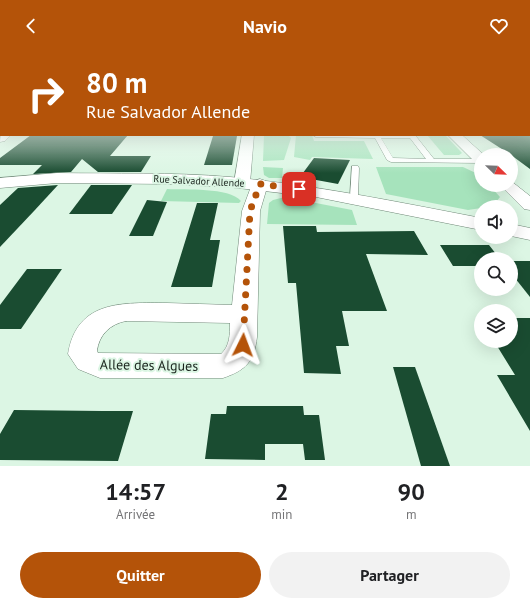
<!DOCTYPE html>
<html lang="fr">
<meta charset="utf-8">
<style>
:root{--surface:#fff;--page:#f2f2f2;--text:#202124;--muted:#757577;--accent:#b45309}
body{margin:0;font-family:"PT Sans",sans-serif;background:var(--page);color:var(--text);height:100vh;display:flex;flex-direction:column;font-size:15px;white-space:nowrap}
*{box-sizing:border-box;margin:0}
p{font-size:13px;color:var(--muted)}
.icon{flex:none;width:22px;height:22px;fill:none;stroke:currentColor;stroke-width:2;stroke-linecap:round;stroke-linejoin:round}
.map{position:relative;height:414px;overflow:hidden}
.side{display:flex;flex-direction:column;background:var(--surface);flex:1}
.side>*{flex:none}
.top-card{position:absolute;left:0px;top:0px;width:530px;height:84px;box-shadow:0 4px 16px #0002;background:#b45309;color:#fff;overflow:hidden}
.needle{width:26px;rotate:113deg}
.fabs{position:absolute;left:474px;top:96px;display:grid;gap:8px}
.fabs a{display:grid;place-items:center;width:44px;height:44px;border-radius:50%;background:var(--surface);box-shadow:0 4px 16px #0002;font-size:20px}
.pin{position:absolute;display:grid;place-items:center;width:34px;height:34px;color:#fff;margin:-17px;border-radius:8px;box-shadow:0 2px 6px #0006}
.me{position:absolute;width:44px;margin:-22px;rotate:3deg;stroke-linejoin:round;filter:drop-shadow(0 0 3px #0008)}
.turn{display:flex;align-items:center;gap:14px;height:84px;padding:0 20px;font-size:18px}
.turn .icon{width:52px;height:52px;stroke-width:2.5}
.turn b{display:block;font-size:28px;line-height:34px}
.eta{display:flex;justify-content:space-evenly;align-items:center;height:68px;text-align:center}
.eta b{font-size:24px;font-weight:800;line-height:28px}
.cta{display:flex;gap:8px;margin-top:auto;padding:8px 20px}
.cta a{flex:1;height:46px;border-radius:24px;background:var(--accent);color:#fff;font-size:16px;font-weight:800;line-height:46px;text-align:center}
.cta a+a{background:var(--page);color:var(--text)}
header{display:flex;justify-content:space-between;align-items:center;height:52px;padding:0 20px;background:var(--accent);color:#fff;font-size:18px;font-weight:800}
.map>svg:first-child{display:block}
.green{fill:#a6e3bc}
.building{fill:#1a4c31}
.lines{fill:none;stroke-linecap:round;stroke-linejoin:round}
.lane-casing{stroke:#708878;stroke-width:1}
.street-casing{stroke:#708878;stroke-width:1}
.secondary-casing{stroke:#708878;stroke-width:1}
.lane{fill:#fff;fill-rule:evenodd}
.street{fill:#fff;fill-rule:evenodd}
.secondary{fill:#fff;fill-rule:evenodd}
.route{stroke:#b45309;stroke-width:7;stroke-dasharray:0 12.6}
.labels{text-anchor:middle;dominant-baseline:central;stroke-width:4;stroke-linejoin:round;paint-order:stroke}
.far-street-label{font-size:10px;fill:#1a241d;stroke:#dcf6e4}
.near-street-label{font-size:14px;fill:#1a241d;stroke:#dcf6e4}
</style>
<header><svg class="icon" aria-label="back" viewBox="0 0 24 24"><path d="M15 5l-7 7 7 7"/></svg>Navio<svg class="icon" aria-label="heart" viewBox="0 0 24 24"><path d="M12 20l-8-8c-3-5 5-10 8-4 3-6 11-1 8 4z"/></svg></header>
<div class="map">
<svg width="530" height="414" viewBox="0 0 530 414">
<rect width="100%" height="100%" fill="#dcf6e4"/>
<g class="green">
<polygon points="264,83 288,83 291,86 284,108 263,109"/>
<polygon points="296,83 312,83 314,89 364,89 373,107 312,105 310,108 294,105"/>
<polygon points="427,83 445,83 462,101 459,103 444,103"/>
<polygon points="263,115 283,116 282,126 269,126 264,123"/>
<polygon points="376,115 463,115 480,123 481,133 489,133 500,145 492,155 481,155 481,156 468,158 386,142"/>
<path d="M167,137C185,138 229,135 241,149L239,151L161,149Z"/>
<polygon points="285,145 352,158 357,173 267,172 269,151 273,148"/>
</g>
<g class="building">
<polygon points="31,83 128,83 110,104 151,104 141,120 98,120 82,107 71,120 33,122 42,113 0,113 0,106"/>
<polygon points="480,83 530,83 530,117 511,103"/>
<polygon points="213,84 237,84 232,113 204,113"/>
<polygon points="314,106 350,108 338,132 300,125"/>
<polygon points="58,133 34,159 0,195 0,153 18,136"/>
<polygon points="91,133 132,133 112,162 69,162"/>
<polygon points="147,148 167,150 153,184 129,184"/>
<polygon points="197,151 218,151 210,188 220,188 212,235 171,235"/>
<polygon points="283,174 316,174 317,180 414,179 428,203 366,202 387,259 342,259 349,294 336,294 341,322 304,321 296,231 288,231"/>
<polygon points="440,193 489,193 500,207 481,207 481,214 453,214"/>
<polygon points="511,209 530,209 530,245 511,221"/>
<polygon points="27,217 62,217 21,277 0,277 0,253"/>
<polygon points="511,266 530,266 530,379 497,323 515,323 494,289 511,289"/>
<polygon points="393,315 415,315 450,414 421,414"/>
<polygon points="227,354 303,354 304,363 319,363 325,408 305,408 303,392 265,392 265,408 205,407 211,362 226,362"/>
<polygon points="14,358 102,359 133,359 118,409 0,408 0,382"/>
</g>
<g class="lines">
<g class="lane-casing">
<g id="lane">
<path d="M313,83H415L434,107H481V111L391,110L387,108L375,86L316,85ZM381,86H410L426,107L393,106Z"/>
<polygon points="352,114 358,114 359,116 358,146 354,149 350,146"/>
</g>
</g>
<g class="street-casing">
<g id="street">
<polygon points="242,83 254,83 250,131 248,134 242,136 236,134 234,131"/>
<polygon points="448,83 462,83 484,103 481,103 481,112 476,111"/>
<path d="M260,127L266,129L268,132L260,159L257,285C254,310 246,318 223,326H100L78,317L68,302C77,247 124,251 167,251C189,252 210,252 232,253L242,159L252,132L254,129ZM126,269L230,271C230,282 230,294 221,302L98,301L97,299C99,283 110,272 126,269Z"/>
<polygon points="511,129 530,144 530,158 524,157 500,133 511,133"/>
</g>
</g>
<g class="secondary-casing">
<g id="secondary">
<polygon points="1,80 1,83 11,83 5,89 0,90"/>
<path d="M57,121C114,122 172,120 230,125C315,133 398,150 481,166V178L316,145L229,135L169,132L57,131L0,136V126Z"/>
<polygon points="511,172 530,176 530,188 511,184"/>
</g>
</g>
<use href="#lane" class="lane"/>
<use href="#street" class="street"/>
<use href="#secondary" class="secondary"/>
</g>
<linearGradient id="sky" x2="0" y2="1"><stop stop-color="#69afb9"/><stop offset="0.52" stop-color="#effbf3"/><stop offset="1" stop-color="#effbf3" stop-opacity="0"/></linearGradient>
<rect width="530" height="121" fill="url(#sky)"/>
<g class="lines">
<polyline class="route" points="243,293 250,159 260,132 299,137"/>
</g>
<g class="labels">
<g class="far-street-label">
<text transform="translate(199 129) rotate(3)">Rue Salvador Allende</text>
</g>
<g class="near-street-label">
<text transform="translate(149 313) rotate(1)">Allée des Algues</text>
</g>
</g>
</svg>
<div class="fabs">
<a><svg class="needle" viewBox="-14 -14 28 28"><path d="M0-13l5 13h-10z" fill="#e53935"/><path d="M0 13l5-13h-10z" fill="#757577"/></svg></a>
<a><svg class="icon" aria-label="sound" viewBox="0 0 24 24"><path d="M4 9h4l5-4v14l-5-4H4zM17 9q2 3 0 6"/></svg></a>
<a><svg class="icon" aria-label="search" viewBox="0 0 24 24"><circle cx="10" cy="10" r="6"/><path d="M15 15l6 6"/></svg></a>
<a><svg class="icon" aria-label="layers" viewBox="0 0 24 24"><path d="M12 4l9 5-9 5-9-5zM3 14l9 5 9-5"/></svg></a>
</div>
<div class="pin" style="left:299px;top:137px;background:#d93025"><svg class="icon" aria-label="arrive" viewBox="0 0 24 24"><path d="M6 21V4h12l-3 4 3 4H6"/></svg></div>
<svg class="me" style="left:243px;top:293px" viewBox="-20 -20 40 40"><path d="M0-17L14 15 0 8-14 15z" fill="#b45309" stroke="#fff" stroke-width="4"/></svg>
<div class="top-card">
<div class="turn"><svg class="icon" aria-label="right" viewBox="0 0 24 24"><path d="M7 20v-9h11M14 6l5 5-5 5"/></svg><div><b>80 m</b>Rue Salvador Allende</div></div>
</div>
</div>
<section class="side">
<div class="eta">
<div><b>14:57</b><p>Arrivée</p></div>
<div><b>2</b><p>min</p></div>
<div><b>90</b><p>m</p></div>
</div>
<div class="cta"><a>Quitter</a><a>Partager</a></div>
</section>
